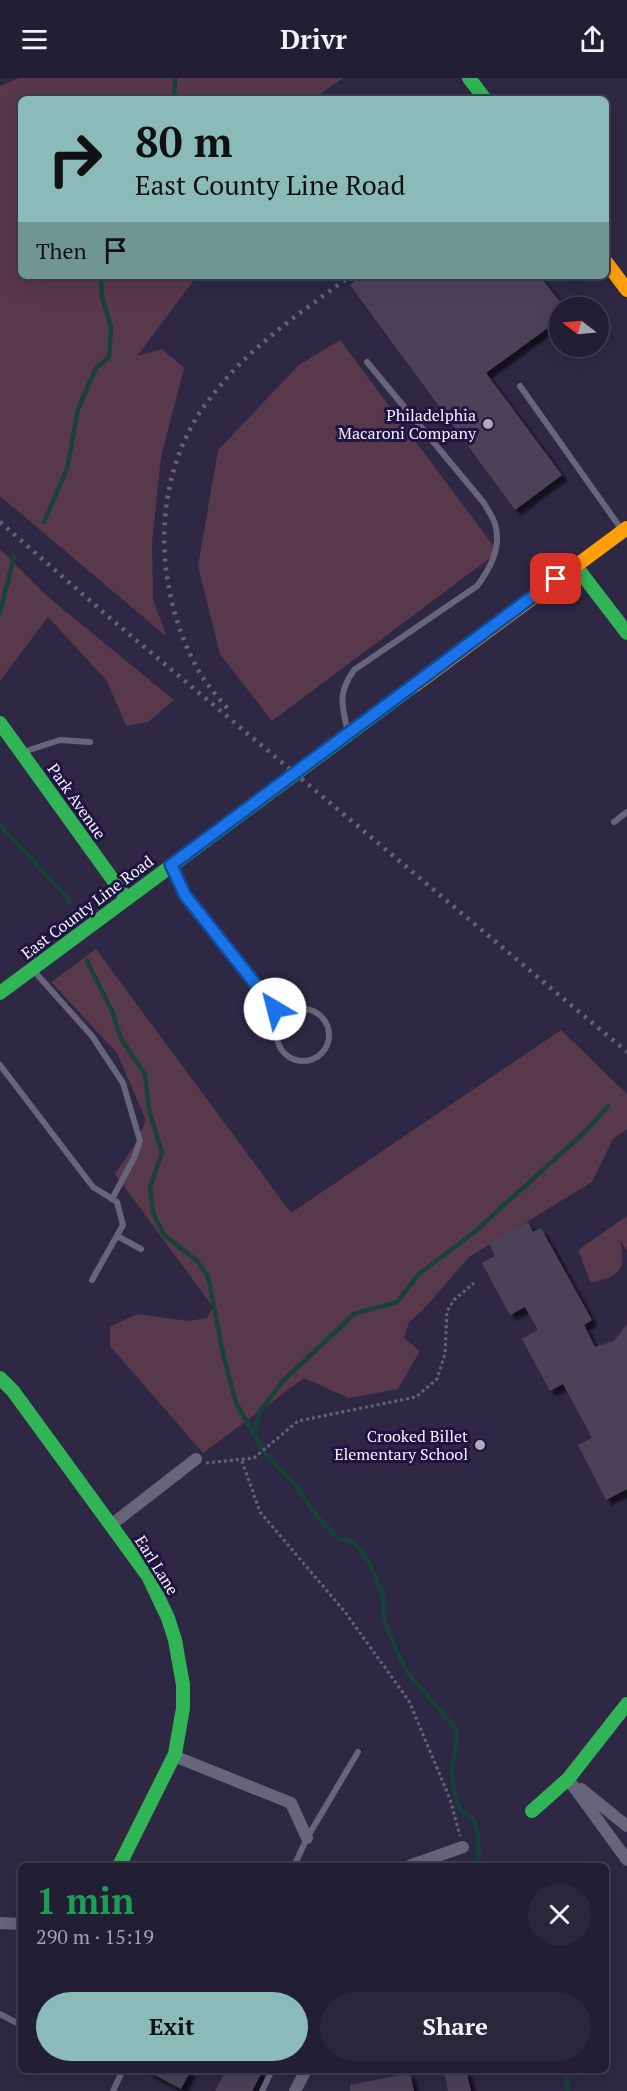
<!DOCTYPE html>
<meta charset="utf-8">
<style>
:root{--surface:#221e33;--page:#2a273b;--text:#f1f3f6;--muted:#a2a2ac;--line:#3f3c4e;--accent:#8bbbb9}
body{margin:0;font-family:"PT Serif",serif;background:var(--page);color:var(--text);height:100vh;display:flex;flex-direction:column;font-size:22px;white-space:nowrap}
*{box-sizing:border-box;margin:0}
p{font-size:20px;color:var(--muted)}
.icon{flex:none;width:33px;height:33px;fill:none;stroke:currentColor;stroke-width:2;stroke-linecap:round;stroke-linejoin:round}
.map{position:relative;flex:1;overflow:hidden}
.details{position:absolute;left:18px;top:1785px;width:591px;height:210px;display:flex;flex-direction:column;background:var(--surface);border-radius:9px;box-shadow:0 6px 24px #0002,0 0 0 2px var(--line)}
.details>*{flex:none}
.banner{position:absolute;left:18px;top:18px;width:591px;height:183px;border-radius:9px;box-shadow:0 6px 24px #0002,0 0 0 2px var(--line);background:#8bbbb9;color:#111;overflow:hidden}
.needle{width:39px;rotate:286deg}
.buttons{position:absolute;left:549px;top:219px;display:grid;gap:12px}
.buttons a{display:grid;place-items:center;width:60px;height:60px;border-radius:50%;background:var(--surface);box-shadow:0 6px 24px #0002,0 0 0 2px var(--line);font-size:30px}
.pin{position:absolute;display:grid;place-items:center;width:51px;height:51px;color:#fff;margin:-26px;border-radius:12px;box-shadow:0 3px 9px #0006}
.me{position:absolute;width:66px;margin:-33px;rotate:323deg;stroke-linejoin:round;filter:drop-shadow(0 0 4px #0008)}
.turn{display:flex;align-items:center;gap:21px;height:126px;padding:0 18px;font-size:27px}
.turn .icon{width:78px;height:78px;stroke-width:2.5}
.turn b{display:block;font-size:42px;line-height:51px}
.then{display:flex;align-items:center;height:57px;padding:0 18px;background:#0003;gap:12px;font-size:22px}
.round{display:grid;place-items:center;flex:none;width:63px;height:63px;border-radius:32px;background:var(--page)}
.summary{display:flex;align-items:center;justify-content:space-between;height:102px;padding:0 18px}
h1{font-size:36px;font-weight:700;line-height:45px;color:#1e9e55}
.button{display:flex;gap:12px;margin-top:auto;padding:12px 18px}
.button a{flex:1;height:69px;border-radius:36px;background:var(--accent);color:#111;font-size:24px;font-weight:700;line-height:69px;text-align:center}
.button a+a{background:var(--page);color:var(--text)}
header{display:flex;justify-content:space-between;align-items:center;height:78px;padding:0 18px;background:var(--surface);font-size:27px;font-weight:700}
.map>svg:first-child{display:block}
.green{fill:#58384b}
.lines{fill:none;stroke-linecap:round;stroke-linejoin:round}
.stream{stroke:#184237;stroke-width:4.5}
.building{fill:#4b4359;filter:url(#shadow)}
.path{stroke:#656276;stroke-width:3;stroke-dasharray:3 3;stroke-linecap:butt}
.lane{stroke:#68647a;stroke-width:6}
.street{stroke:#68647a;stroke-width:12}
.fast{stroke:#30b455;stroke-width:14}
.slow{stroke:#ff9f0a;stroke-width:14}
.rail{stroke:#656277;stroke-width:4.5;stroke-dasharray:3 6;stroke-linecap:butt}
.route-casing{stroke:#114b97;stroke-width:15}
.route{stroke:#1a73e8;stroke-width:10}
.poi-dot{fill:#afacba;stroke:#1f1344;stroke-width:2}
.labels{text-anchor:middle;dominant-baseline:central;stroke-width:6;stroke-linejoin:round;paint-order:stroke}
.poi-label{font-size:16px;fill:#f4f3fa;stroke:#1f1344;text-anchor:end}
.street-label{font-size:16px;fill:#f4f3fa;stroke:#1f1344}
</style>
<header><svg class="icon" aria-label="menu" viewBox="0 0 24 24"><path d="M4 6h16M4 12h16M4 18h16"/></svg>Drivr<svg class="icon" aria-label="share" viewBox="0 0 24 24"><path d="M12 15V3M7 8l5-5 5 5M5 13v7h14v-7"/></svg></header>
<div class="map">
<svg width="627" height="2013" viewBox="0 0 627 2013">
<defs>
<filter id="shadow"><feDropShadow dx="5.5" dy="5.5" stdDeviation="1.5" flood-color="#0009"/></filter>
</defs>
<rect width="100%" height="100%" fill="#2e2844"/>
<g class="green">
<polygon points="19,0 343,0 313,21 21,21 21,198 197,198 137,278 162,271 184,290 161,379 152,465 153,522 167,559 0,418 0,8"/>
<polygon points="340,262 498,474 272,643 220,576 198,488 218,372 299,287"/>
<polygon points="0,471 47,518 174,622 148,644 126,648 107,603 48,539 0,603"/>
<polygon points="96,871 291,1135 561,952 627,1016 627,1051 613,1061 592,1104 469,1179 423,1232 409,1244 404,1260 420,1273 398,1311 349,1320 304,1300 203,1375 110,1268 110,1249 137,1236 189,1243 207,1240 213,1229 115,1096 137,1063 146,1042 117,975 51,904"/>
<path d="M627,1138V1173L620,1162C627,1195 619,1197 591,1205L578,1172Z"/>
</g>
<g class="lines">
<g class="stream">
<polyline points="174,21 175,0"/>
<polyline points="44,444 67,391 78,331 96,290 109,279 111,249 102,219 101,198"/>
<polyline points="0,535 14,478"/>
<polyline points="0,747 71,824"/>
<path d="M87,883L112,933L121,961L145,996L149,1032L162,1075L150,1109L153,1135L164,1157L196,1182L208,1198L224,1280L236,1325L265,1375L295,1406L316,1437L338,1460L355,1465L369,1484L383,1518L384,1542L399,1578L408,1595L456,1651C459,1671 449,1685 453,1706C454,1715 457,1726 462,1733C466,1736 471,1737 473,1741C480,1753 478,1774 479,1788"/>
<polyline points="254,1356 260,1333 283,1303 354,1236 397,1224 419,1196 472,1156 586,1053 608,1028"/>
<polyline points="567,2013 566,1998 568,1992"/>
</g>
</g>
<g class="building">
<polygon points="361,198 540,198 560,224 560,241 486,295 562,397 515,432 350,207"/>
<polygon points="528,1144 533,1154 541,1150 562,1188 592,1242 584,1247 595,1269 614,1263 627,1246 627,1411 606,1422 578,1367 592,1360 563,1306 550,1313 522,1261 538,1252 525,1229 510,1237 482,1185 495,1178 489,1165"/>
<polygon points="145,1992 191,1992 181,2011"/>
<polygon points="226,1992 263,1992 252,2013 215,2013"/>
<polygon points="444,1992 466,1992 471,2013 448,2013"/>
<polygon points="410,1995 414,2013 350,2013 350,2007"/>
</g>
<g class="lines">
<g class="path">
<polyline points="242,1383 260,1434 345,1534 409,1623 450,1721 460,1758"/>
<polyline points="206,1385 254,1380 298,1343 416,1319 437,1301 445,1276 447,1233 454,1222 474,1205"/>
</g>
<g class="lane">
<polyline points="520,308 622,452"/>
<path d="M348,655C342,627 337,616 354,592L477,508C490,491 502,468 495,446C493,439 487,431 484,425L367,284"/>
<polyline points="23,674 60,662 90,664"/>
<polyline points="614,744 627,734"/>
<polyline points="173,790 185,817 282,941"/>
<polyline points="33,892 92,958 123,1005 140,1063 134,1080 112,1121"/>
<circle cx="303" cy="957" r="26"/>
<polyline points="0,987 93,1109 117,1124 123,1147 92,1202"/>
<polyline points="117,1158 141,1171"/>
<polyline points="294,1788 307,1760 358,1674"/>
<polyline points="0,1936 21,1947"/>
<polyline points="113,2013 121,1996 113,1992"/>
<polyline points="262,2013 272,1992"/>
</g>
<g class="street">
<polyline points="111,1447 196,1381"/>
<polyline points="174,1678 291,1725 307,1760"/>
<polyline points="568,1701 627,1782"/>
<polyline points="581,1711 627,1748"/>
<polyline points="409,1788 463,1769"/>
<polyline points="0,1845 21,1846"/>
<polyline points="295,2013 306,1992"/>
</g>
<g class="fast">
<polyline points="469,0 485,21"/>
<polyline points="575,487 627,555"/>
<polyline points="0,645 126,820"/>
<polyline points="0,915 415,607"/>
<polyline points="0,1300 13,1313 148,1498 168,1540 175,1562 183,1607 183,1630 175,1676 119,1788"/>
<polyline points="532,1733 568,1701 627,1626"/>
</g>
<g class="slow">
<polyline points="606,184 627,212"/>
<polyline points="415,607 627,450"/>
</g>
<g class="rail">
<polyline points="0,444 111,541 627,974"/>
<path d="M227,630C217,618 205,605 197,590C157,516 151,419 194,344C204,326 219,309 233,293C267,257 310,228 350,198"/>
</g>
</g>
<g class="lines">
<g class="route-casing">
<polyline id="route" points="275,931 185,817 171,787 556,501"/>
</g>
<use href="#route" class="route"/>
</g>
<g class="poi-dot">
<circle cx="488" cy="346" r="6"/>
<circle cx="480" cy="1367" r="6"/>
</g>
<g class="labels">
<g class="poi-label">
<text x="476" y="337">Philadelphia<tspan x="476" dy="18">Macaroni Company</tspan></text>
<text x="468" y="1358">Crooked Billet<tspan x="468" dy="18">Elementary School</tspan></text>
</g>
<g class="street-label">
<text transform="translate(77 723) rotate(55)">Park Avenue</text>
<text transform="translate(87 829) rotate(-37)">East County Line Road</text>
<text transform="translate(157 1487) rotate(58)">Earl Lane</text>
</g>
</g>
</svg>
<div class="buttons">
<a><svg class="needle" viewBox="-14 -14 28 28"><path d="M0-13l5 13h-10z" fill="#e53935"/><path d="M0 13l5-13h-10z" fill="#a2a2ac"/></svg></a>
</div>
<div class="pin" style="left:556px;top:501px;background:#d93025"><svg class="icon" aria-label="arrive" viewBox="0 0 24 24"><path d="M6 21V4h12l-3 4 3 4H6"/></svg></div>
<svg class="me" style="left:275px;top:931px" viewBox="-20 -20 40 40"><circle r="19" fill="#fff"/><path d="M0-13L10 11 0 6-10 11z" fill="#1a73e8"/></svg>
<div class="banner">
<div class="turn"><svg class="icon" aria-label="right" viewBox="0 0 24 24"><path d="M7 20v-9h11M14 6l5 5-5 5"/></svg><div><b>80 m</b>East County Line Road</div></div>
<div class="then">Then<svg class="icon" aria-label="arrive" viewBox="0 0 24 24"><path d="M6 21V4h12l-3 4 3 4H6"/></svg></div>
</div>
<section class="details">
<div class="summary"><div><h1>1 min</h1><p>290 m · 15:19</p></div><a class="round"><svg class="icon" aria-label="close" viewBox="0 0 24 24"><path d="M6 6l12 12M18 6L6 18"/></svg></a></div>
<div class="button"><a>Exit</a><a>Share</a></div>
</section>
</div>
